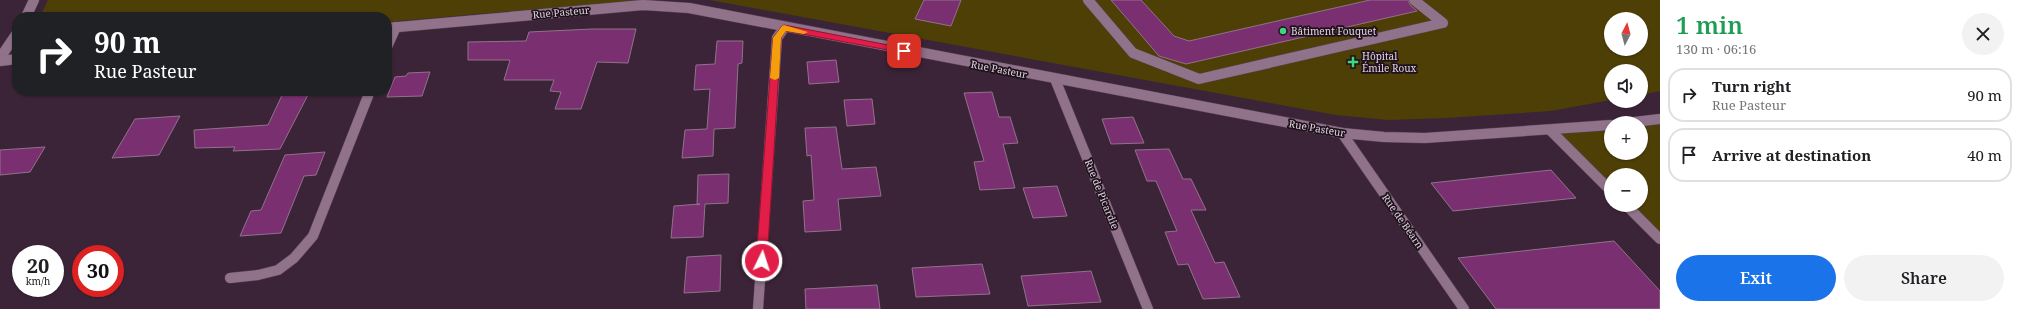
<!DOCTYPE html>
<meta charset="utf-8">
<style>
:root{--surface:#fff;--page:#f2f2f2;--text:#202124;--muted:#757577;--line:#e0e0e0;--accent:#1a73e8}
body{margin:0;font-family:"Noto Serif",serif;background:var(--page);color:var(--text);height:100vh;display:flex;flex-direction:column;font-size:15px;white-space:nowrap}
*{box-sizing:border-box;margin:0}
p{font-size:13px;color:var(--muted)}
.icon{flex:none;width:22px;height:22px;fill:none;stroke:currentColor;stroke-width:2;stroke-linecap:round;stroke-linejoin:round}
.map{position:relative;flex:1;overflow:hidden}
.panel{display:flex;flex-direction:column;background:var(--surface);width:360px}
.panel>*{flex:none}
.banner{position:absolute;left:12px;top:12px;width:380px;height:84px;border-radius:16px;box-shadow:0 1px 3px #0004;background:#202124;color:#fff;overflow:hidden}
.needle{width:26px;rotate:6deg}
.fabs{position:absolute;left:1604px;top:12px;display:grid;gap:8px}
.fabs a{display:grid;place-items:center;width:44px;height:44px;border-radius:50%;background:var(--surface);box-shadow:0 1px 3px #0004;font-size:20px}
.speed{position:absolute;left:12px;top:245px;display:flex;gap:8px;font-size:20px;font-weight:700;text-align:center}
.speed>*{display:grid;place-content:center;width:52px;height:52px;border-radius:50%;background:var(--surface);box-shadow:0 1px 3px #0004;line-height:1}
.speed small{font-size:10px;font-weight:400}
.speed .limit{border:6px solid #d22;background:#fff;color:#111}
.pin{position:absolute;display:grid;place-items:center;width:34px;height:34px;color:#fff;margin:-17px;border-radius:8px;box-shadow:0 2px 6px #0006}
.me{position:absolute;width:44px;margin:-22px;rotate:4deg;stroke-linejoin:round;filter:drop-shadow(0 0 3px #0008)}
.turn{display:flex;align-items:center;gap:14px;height:84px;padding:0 16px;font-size:18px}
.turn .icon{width:52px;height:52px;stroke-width:2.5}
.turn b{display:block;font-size:28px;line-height:34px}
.round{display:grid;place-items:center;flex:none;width:42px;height:42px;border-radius:21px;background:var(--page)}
.summary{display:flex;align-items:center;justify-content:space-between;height:68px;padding:0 16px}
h1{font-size:24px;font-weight:600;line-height:30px;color:#1e9e55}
.button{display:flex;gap:8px;margin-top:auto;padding:8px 16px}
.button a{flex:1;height:46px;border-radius:24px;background:var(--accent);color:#fff;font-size:16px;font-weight:600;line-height:46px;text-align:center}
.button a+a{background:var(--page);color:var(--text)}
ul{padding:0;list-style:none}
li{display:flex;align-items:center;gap:12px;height:54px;margin:0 8px 6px;padding:0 8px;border:2px solid var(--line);border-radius:16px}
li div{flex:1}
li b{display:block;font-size:15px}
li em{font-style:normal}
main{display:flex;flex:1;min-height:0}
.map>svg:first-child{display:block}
.green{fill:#4e3f06;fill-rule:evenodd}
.building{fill:#7a2f71;stroke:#90728a}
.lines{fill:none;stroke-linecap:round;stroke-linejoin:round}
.service-casing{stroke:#584355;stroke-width:11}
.minor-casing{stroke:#584355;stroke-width:11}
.service{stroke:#90728b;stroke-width:10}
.minor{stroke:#90728b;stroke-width:10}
.route{fill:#e11d48;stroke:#92132f}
.slow{fill:#f59e0b}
.poi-dot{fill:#3ed77d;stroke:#1d111b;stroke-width:1.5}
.labels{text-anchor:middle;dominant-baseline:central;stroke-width:3.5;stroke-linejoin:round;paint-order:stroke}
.street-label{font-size:10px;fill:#e2d2df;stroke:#1d111b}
.poi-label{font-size:10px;fill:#e2d2df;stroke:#1d111b;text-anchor:start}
</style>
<main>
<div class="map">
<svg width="1660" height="309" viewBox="0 0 1660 309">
<rect width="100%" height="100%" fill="#3c2438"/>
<g class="green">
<polygon points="48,0 641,0 387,22 387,17 40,17"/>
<path d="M710,0H1660V91L1641,95V71H1611V100L1551,111L1446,118L1388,120L1336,115ZM1611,19H1641V49H1611Z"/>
<polygon points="1660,119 1660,238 1626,205 1641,205 1641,175 1611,175 1611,190 1550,130 1611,124 1611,153 1641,153 1641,123 1620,123"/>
</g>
<g class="building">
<polygon points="924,0 961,0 951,26 915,19"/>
<polygon points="1111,0 1141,0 1174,36 1189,41 1370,0 1408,0 1410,5 1417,11 1186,64 1159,56"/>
<polygon points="592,29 636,29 628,63 597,62 581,109 555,109 561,92 550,91 554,80 504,80 510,60 468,60 468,42 526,41 529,32"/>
<polygon points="717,41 743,41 742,63 738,64 735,128 714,129 713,156 682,158 685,130 707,129 710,89 694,90 696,65 715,64"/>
<polygon points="836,60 839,82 809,84 807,62"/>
<polygon points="430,72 422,96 387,97 395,77 406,76 408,73"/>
<polygon points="284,91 310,91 280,149 233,151 235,147 195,148 194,130 268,125"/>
<polygon points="992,92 999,117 1010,117 1018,143 1003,144 1015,188 980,190 974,162 984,161 964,93"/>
<polygon points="872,99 875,124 847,126 844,100"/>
<polygon points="180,116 159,155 112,158 135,119"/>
<polygon points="1133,117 1144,143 1111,144 1102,119"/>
<polygon points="836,127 842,169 876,167 881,196 838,199 841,230 805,232 803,201 814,200 811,155 807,156 805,128"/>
<polygon points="45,147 30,172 0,175 0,150"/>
<polygon points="1169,149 1183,179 1191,179 1206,210 1191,210 1215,263 1224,262 1240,297 1203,299 1188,264 1178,265 1165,232 1177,231 1156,181 1147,181 1135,150"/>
<polygon points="325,152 316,175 304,176 281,233 240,236 251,211 261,210 285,155"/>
<polygon points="1551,170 1576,198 1453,211 1431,183"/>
<polygon points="729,174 728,203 705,204 703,237 671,238 674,206 700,204 697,205 698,175"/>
<polygon points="1057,186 1067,216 1033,218 1023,188"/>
<polygon points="1614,241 1660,291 1660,309 1496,309 1458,258"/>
<polygon points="721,255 720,291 684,293 687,257"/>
<polygon points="982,264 990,294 916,297 912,268"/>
<polygon points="1091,271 1101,302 1028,306 1021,276"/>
<polygon points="877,285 880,309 806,309 805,289"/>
</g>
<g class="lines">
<g class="service-casing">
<g id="service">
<polyline points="1088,0 1133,53 1199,79 1443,23 1414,0"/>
<polyline points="387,47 396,27"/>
<polyline points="230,278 258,275 278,270 294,258 313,236 370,91"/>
</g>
</g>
<g class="minor-casing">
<g id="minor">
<polyline points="26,17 34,0"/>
<polyline points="387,28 643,5 689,8 1342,133 1384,137 1425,138 1611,125"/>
<polyline points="0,58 17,33"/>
<polyline points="0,61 17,59"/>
<polyline points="1055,79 1148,309"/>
<polyline points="1626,123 1660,119"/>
<polyline points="1550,130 1611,191"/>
<polyline points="1342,133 1464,309"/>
<polyline points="1626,205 1660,239"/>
<polyline points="758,309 777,38 784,28"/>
</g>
</g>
<use href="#service" class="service"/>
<use href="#minor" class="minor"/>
</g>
<polygon class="route" points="784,25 904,48 908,51 904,53 786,31 781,38 767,261 762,265 756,261 773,38 782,26"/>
<polygon class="slow" points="784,25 808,32 804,34 786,31 781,38 779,78 775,80 770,78 773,38 782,26"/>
<g class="poi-dot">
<circle cx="1283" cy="31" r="4"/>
<path d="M1351 56h4v4h4v4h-4v4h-4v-4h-4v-4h4z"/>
</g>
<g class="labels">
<g class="street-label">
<text transform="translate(561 12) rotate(-5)">Rue Pasteur</text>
<text transform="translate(999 69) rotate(11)">Rue Pasteur</text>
<text transform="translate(1317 128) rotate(10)">Rue Pasteur</text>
<text transform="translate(1102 194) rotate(68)">Rue de Picardie</text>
<text transform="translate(1403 221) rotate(55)">Rue de Béarn</text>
</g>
<g class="poi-label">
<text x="1291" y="31">Bâtiment Fouquet</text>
<text x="1362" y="56">Hôpital<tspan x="1362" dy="12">Émile Roux</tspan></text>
</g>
</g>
</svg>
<div class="fabs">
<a><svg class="needle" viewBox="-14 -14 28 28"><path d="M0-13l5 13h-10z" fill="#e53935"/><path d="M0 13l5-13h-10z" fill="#757577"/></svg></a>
<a><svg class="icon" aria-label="sound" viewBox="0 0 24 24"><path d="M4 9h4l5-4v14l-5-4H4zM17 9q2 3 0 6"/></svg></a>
<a>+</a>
<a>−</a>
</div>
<div class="speed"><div>20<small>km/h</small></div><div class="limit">30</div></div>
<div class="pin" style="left:904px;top:51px;background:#d93025"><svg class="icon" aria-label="arrive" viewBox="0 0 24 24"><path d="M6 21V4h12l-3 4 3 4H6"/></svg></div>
<svg class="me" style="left:762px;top:261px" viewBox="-20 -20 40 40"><circle r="17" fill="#e11d48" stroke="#fff" stroke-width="3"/><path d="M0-11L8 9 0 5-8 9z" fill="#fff"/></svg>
<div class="banner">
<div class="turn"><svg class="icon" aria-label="right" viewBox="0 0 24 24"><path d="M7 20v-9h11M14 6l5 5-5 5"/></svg><div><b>90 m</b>Rue Pasteur</div></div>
</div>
</div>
<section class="panel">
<div class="summary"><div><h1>1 min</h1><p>130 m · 06:16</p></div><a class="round"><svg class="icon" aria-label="close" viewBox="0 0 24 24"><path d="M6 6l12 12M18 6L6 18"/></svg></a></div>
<ul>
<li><svg class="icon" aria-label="right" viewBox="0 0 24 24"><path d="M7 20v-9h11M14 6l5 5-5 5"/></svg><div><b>Turn right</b><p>Rue Pasteur</p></div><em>90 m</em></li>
<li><svg class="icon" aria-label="arrive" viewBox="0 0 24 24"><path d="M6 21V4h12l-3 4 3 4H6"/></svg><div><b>Arrive at destination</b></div><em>40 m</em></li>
</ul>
<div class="button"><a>Exit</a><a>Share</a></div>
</section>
</main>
